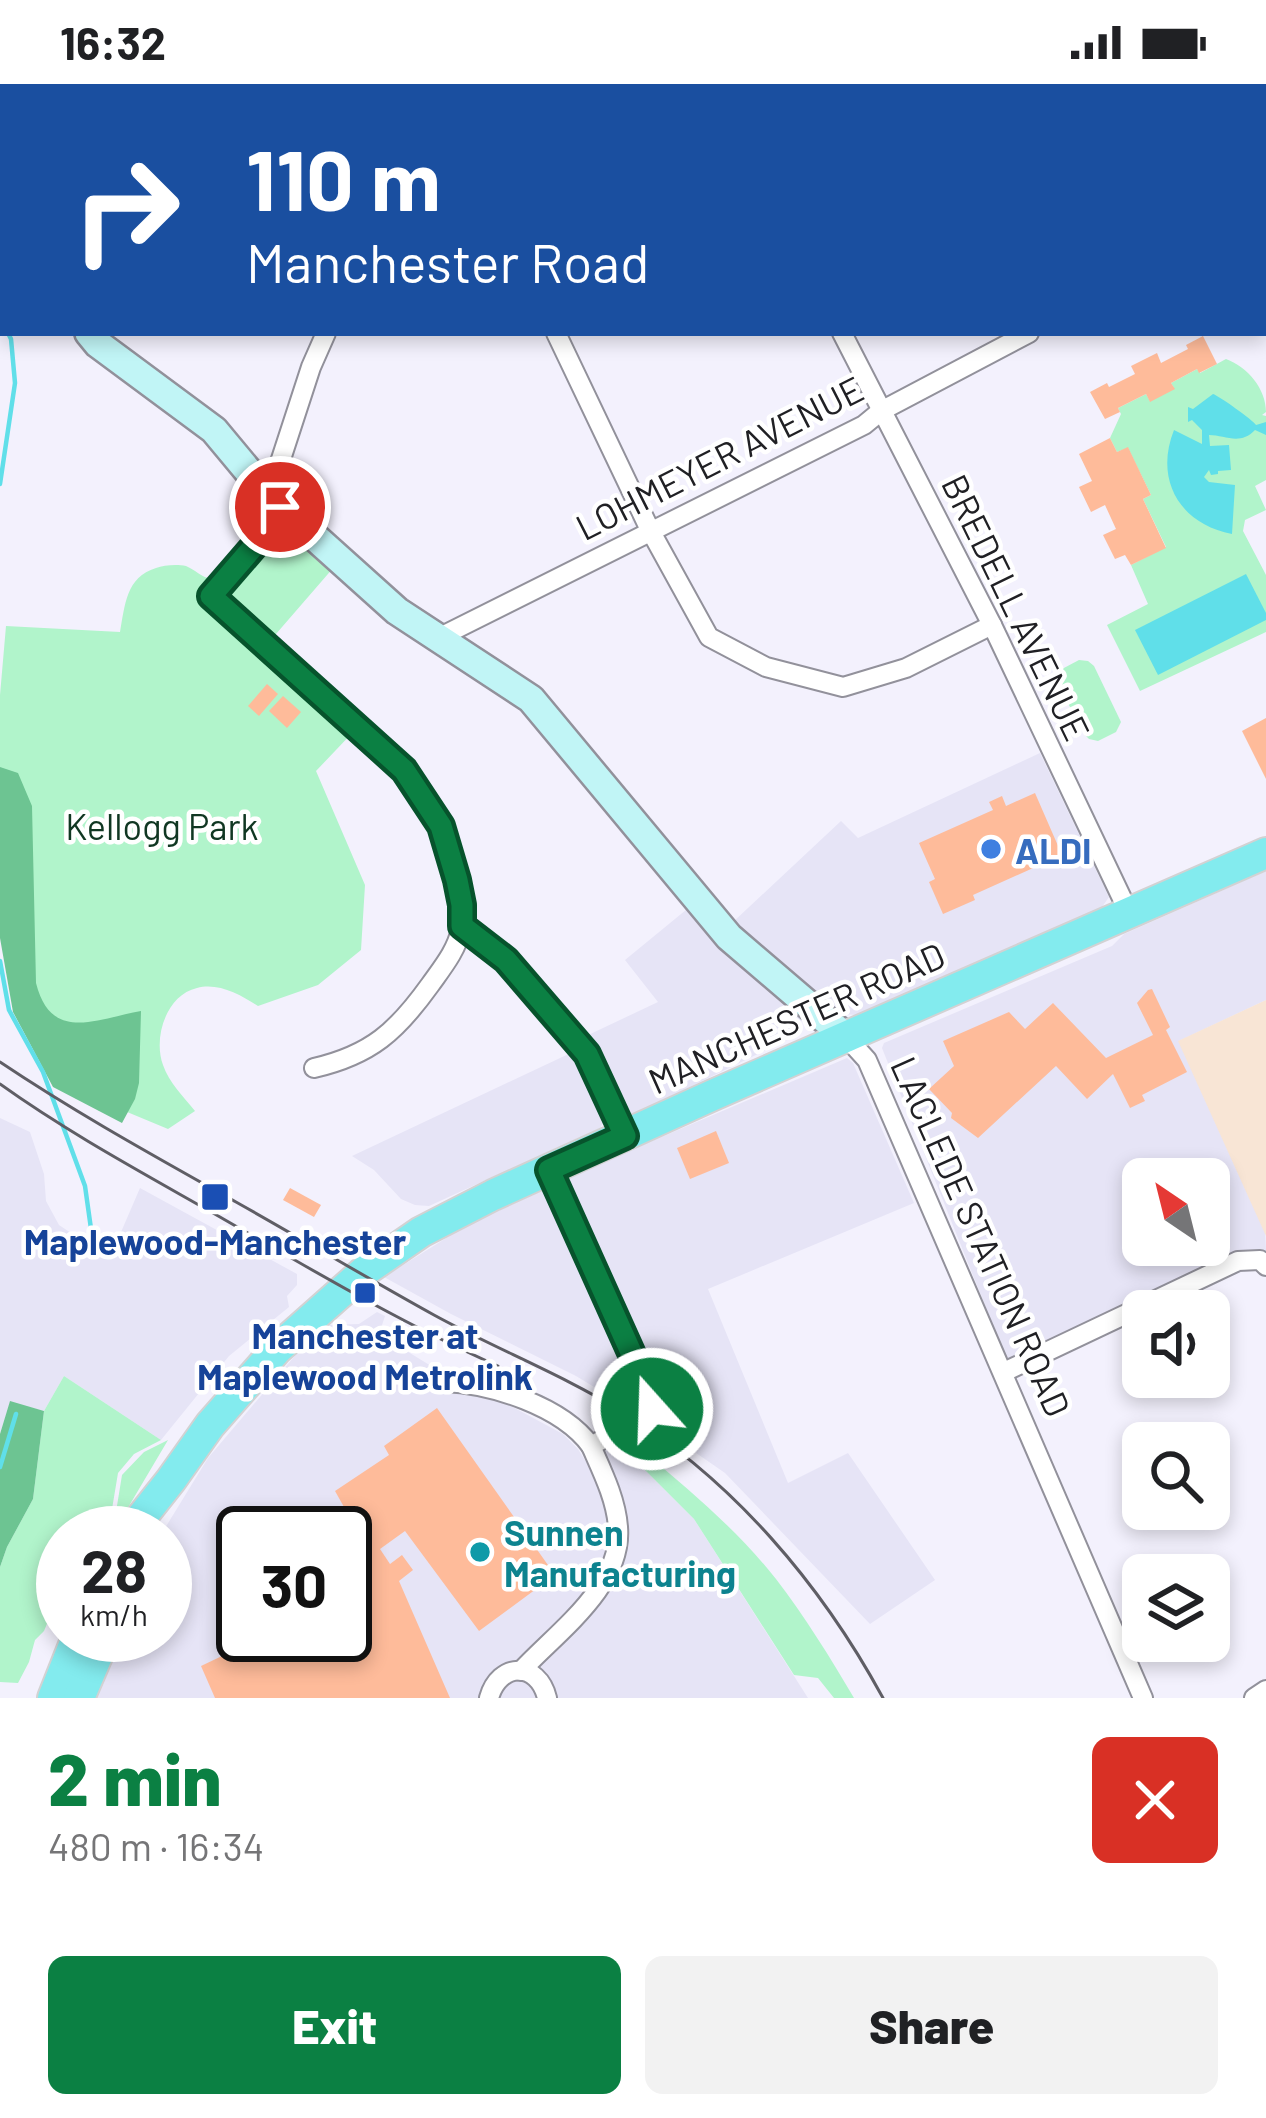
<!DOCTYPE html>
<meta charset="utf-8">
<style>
:root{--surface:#fff;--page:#f2f2f2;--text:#202124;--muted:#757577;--accent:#0b8043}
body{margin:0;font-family:Barlow,sans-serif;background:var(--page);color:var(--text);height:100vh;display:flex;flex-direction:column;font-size:45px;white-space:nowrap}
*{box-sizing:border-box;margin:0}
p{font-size:39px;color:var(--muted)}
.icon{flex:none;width:66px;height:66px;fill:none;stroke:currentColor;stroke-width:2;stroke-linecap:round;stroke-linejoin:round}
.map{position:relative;height:1614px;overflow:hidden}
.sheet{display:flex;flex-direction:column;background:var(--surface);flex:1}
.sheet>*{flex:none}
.banner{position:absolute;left:0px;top:0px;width:1266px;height:252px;box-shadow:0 6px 18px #0003;background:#1a4fa0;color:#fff;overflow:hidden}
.needle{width:78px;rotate:325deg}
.buttons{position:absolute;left:1122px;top:1074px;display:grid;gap:24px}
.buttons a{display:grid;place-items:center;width:108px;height:108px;border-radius:18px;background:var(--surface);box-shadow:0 6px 18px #0003;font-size:60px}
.speed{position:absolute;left:36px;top:1422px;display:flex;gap:24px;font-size:60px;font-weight:700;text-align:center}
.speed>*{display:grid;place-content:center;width:156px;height:156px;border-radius:50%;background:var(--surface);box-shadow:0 6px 18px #0003;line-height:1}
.speed small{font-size:30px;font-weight:400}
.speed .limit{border:6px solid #111;border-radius:18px;background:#fff;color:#111}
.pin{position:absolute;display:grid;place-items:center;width:102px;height:102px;color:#fff;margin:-51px;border:6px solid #fff;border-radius:50%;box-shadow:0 3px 12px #0007}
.me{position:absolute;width:132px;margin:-66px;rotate:340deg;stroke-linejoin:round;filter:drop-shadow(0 0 9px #0008)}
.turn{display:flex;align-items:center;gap:42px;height:252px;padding:0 48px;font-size:54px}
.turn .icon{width:156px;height:156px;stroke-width:2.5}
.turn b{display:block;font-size:84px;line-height:102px}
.round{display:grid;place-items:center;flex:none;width:126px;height:126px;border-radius:18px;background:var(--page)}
.headline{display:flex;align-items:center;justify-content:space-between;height:204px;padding:0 48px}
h1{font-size:72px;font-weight:800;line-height:90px;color:var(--accent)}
.cta{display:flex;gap:24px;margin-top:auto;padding:24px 48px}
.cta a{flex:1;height:138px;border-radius:18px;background:var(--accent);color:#fff;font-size:48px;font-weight:800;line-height:138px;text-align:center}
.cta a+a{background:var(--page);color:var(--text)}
.status{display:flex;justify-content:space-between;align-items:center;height:84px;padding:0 60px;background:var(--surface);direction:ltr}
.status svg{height:33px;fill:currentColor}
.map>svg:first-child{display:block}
.built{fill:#e6e4f6;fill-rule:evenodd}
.education{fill:#f8e5d5}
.green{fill:#b1f4cb}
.forest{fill:#6dc492}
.water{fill:#60dfe9}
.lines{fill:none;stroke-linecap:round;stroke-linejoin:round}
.stream{stroke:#60dfe9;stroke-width:4.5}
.building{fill:#febb9a}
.street-casing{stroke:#92919b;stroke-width:22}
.secondary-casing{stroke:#92919b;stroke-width:32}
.primary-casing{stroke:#d2d2d3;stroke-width:34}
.street{stroke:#fff;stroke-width:18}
.secondary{stroke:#c1f5f6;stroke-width:27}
.primary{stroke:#83ebee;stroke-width:30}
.tram{stroke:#5f5e65;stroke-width:3}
.route-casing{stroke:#07532c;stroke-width:30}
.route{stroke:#0b8043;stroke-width:21}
.shop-dot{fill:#3f7fe0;stroke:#fff;stroke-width:4.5}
.transit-dot{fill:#1a4fb4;stroke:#fff;stroke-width:4.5}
.culture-dot{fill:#0f9aa8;stroke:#fff;stroke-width:4.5}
.labels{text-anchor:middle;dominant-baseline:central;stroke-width:9;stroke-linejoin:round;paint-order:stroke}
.street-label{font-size:36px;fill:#202024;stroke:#fff}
.park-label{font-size:36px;fill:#103722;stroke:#fff}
.shop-label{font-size:36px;font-weight:bold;fill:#366cbe;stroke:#fff;text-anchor:start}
.transit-label{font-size:36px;font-weight:bold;fill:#164399;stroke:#fff}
.culture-label{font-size:36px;font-weight:bold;fill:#0d838f;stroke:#fff;text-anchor:start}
</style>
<div class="status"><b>16:32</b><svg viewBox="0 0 49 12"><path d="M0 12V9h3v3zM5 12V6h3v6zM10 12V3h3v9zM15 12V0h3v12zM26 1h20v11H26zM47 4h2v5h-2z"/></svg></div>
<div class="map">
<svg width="1266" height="1614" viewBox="0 0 1266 1614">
<rect width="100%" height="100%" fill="#f3f1fd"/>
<g class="built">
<polygon points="1040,669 1109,813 1102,823 856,931 844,930 732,839 841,737 858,754"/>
<path d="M1266,787V916L1179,957L1265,1145L1266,1166L1015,1281L1011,1279L1006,1274L882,964L884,959L1112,862L1124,850ZM1143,1095H1209V1161H1143Z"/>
<polygon points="692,821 734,875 795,923 801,933 801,942 798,949 789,955 634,1030 622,1028 595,968 584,953 658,918 625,876"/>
<polygon points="575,967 580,974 607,1033 600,1044 429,1122 415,1121 401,1115 374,1086 352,1072"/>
<polygon points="847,974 853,979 914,1119 708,1205 788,1399 848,1369 935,1496 870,1540 725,1389 647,1335 576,1292 451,1230 384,1193 467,1141 645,1060"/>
<polygon points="0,1034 30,1048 44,1090 46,1117 59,1141 77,1153 115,1162 140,1104 297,1190 297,1201 287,1212 289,1223 229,1272 161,1356 64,1292 44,1327 10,1318 0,1350"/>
<path d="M377,1228L385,1232L382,1241L400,1263L477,1310L505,1319L563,1350L578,1365L588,1381L617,1358L694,1435L808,1614H88L115,1551H165V1449H162L208,1374L299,1267L327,1241L359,1240ZM243,1449H345V1551H243Z"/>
</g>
<polygon class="education" points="1266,916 1266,1152 1178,957"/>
<g class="green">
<path d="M1226,275C1248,283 1266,305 1266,328L1262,331L1266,332V396L1255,402L1266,426L1245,436L1243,447L1266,491V548L1140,607L1107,541L1148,520L1131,481L1166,463L1143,415L1151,411L1128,364L1117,368L1110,354L1121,330L1118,324L1146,310L1150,317L1174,304L1171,299L1197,285L1200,289Z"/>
<path d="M260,439L278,446L285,441L334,483L263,565L355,646L316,687L365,801L361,866L318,901L258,922C241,911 218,898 197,904C166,911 153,954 163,981C169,999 184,1013 195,1027L168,1045L55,998L0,829V611L6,542L120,548C125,521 126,493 156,484C164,481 177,480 186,482C196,486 200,493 212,495Z"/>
<polygon points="1079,576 1088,577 1094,582 1121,638 1116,648 1098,657 1089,655 1084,650 1057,598 1062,585"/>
<polygon points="64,1292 161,1356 134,1370 118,1389 112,1425 92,1449 63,1449 63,1512 55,1520 44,1547 35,1556 29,1578 18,1599 0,1598 0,1483 7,1463 33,1415 44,1327"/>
<polygon points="168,1356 113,1449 98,1449 116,1428 122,1391 144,1368"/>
<path d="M646,1370C692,1408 739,1448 776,1495C805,1533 830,1573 854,1614H834L818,1594L794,1591L694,1435L637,1378Z"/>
</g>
<g class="forest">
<path d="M0,683L18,689L32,722L36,899C51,959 96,935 141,927L139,999L135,1015L122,1039L53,1003L13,928L0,854Z"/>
<polygon points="10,1317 44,1327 33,1415 7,1463 0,1483 0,1350"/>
</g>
<g class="water">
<path d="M1213,310C1219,312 1253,336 1256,341L1266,338V351L1255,346C1240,362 1225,351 1209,351L1210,362L1229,361L1231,386L1218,387V390L1211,391L1209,386L1204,393L1209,398L1235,401L1232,450C1180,440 1154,396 1174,346L1202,360V346L1192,336L1188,338V323L1193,325Z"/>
<polygon points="1246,490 1266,529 1266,536 1158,591 1135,546"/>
</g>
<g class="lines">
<g class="stream">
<polyline points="0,235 3,241"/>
<polyline points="0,400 15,299 11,255 8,249"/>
<polyline points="0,877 9,926 43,988 85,1102 93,1159"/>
<polyline points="0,1383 16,1330"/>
</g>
</g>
<g class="building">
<polygon points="1203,252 1217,280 1199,289 1197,285 1171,299 1175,305 1150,318 1146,310 1118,324 1120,328 1105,335 1090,308 1107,299 1109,303 1135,290 1131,282 1157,269 1161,279 1188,265 1186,261"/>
<polygon points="1110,354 1117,368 1128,363 1151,411 1143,415 1166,464 1131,481 1125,471 1115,475 1103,451 1116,445 1105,421 1091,428 1079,403 1092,397 1079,370"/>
<polygon points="267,600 278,610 259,632 248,622"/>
<polygon points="283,612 301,628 287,644 269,627"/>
<polygon points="1266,634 1266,695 1242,647"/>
<polygon points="1035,709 1062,771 973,811 975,816 943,830 929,798 935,795 919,759 993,726 989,718 1002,712 1006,722"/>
<polygon points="1152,905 1170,943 1166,946 1187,988 1142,1011 1145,1017 1130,1024 1113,990 1087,1015 1056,982 978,1054 951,1034 952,1029 929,1005 954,982 943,957 1009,928 1025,945 1053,919 1106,974 1153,951 1137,919 1148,906"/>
<polygon points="716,1047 729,1079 690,1095 677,1064"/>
<polygon points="290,1104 321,1121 314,1133 283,1116"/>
<polygon points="437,1324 555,1491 479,1547 405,1447 380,1465 390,1480 402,1471 413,1486 399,1497 450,1614 215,1614 201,1582 241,1563 236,1549 243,1546 243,1551 345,1551 345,1449 307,1449 344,1423 335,1407 389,1371 384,1362"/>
</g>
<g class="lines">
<g class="street-casing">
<g id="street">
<polyline points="716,0 718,3"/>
<polyline points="1015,0 1016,3"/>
<polyline points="1234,0 1236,3"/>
<polyline points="152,3 156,0"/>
<polyline points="609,3 613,0"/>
<polyline points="1263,58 1266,64"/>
<polyline points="1263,149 1266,146"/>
<polyline points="0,223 3,221"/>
<polyline points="556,249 650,446 709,553 766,583 843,603 906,584 992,541"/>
<polyline points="842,249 992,541 1129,829"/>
<polyline points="269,412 311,283 326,249"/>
<path d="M280,423L268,446L211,511C254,551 298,590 341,629C361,647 384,664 403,684C434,719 470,797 461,845C457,866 442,884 430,901C397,947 371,971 314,984"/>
<polyline points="438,554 864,341 881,327 1029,249"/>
<polyline points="462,842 506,876 587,971 625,1052"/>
<polyline points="847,954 867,976 1143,1614"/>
<polyline points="1004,1288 1238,1177 1260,1176 1266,1182"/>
<path d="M444,1298C492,1300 562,1322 591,1362"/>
<path d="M521,1587C557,1548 623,1502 618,1443C616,1415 602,1387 591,1362L647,1330L652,1325L653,1317L549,1086"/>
<path d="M489,1614C499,1578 538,1577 547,1614"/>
<polyline points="1254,1614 1266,1606"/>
</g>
</g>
<g class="secondary-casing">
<g id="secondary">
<polyline points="0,144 3,148"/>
<polyline points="89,249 98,260 214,346 269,412 397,527 531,615 729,853 847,954"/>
</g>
</g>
<g class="primary-casing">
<g id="primary">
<polyline points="129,1449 171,1396 210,1341 277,1265 366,1186 421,1148 493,1111 713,1011 1266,769"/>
<polyline points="53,1614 78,1551"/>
<polyline points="79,1614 106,1551"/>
</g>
</g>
<use href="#street" class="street"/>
<use href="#secondary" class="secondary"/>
<use href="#primary" class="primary"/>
<g class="tram">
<path d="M0,978C76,1029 156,1073 236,1118C302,1155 367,1194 434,1231C496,1265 561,1290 621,1327C733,1396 821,1500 883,1614"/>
<path d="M0,1000C67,1048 141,1088 213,1129C307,1183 399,1238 498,1282"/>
</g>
</g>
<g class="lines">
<g class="route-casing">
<polyline id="route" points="280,423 268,446 211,512 404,686 441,742 457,796 462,821 462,842 506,876 587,970 625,1052 549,1086 653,1317 652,1325"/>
</g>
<use href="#route" class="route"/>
</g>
<circle class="shop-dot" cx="991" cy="765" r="12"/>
<g class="transit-dot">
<rect x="200" y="1098" width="30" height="30" rx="6"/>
<rect x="353" y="1197" width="24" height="24" rx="6"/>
</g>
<circle class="culture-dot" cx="480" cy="1468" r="12"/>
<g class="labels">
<g class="street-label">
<text transform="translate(719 373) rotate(-27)">LOHMEYER AVENUE</text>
<text transform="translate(1017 523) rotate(64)">BREDELL AVENUE</text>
<text transform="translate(796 933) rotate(-24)">MANCHESTER ROAD</text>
<text transform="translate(982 1152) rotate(66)">LACLEDE STATION ROAD</text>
</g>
<g class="park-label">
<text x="162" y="741">Kellogg Park</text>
</g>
<g class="shop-label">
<text x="1015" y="765">ALDI</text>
</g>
<g class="transit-label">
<text x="215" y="1156">Maplewood-Manchester</text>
<text x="365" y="1250">Manchester at<tspan x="365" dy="41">Maplewood Metrolink</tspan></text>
</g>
<g class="culture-label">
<text x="504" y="1447">Sunnen<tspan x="504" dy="41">Manufacturing</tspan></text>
</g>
</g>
</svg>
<div class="buttons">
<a><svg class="needle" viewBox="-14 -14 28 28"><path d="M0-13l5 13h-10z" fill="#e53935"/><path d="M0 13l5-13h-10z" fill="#757577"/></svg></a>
<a><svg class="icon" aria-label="sound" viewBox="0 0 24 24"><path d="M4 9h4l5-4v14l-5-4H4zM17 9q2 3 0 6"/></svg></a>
<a><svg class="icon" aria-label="search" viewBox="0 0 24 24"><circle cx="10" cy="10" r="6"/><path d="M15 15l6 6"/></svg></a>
<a><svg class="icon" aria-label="layers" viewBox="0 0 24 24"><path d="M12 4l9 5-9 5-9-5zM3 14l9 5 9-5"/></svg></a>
</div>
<div class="speed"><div>28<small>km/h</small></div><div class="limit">30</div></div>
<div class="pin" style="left:280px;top:423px;background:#d93025"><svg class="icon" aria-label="arrive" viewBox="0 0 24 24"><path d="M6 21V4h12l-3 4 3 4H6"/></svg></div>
<svg class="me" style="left:652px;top:1325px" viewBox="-20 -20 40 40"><circle r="17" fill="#0b8043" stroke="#fff" stroke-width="3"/><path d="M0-11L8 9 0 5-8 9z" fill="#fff"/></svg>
<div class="banner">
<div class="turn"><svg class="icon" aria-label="right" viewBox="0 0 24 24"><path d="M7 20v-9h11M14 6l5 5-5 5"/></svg><div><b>110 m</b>Manchester Road</div></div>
</div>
</div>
<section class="sheet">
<div class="headline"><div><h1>2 min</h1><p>480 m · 16:34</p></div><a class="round" style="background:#d93025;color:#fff"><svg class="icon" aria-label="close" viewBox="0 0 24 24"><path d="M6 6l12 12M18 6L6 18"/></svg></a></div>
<div class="cta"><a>Exit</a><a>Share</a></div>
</section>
